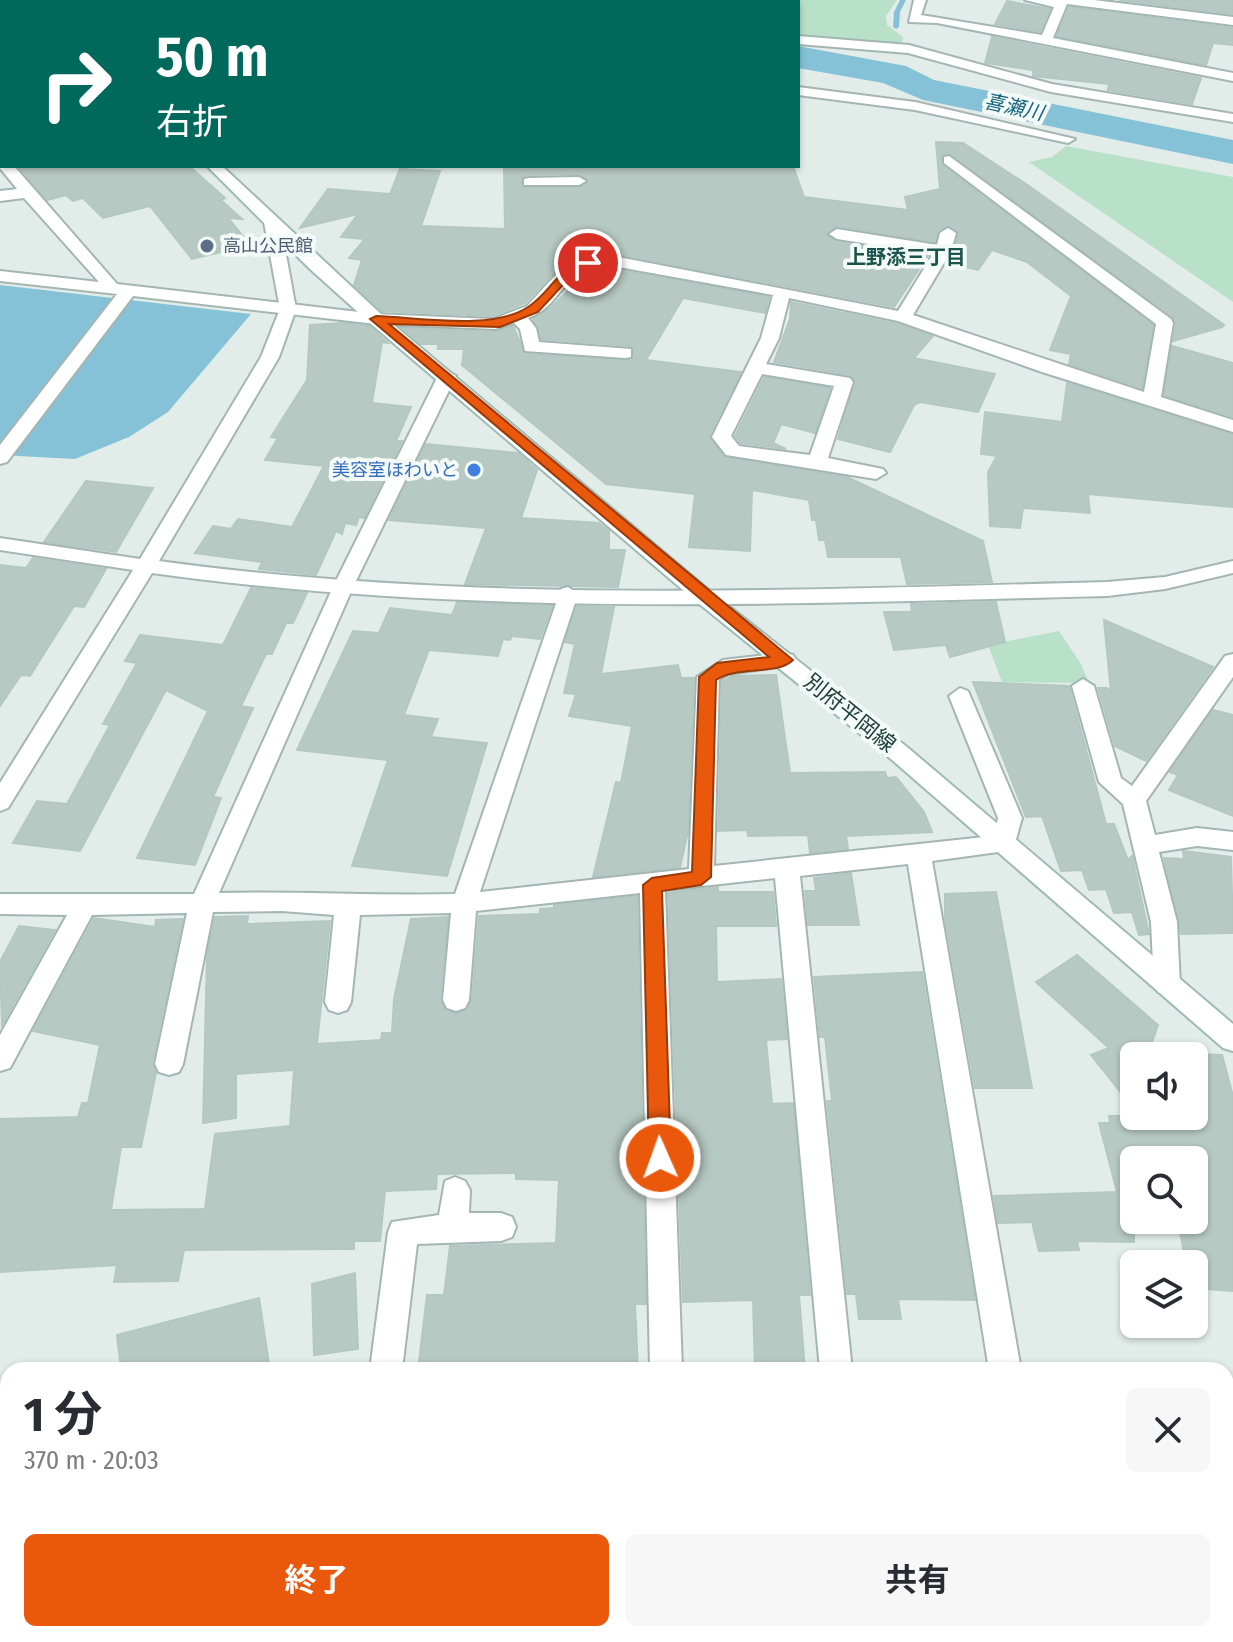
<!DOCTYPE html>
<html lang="ja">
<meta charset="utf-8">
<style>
:root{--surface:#fff;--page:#f7f7f7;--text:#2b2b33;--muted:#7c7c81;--accent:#ea580c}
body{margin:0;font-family:"Fira Sans Condensed","Noto Sans JP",sans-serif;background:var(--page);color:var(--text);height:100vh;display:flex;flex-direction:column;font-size:30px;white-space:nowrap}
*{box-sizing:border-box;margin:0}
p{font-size:26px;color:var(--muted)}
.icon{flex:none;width:44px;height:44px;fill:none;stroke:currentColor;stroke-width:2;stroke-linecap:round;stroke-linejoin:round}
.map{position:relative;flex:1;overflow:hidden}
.sheet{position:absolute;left:0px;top:1362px;width:1234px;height:280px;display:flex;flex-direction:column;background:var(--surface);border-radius:24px 24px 0 0;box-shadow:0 2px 6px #0004}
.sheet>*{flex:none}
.banner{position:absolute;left:0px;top:0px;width:800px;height:168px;box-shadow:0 2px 6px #0004;background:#00695c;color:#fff;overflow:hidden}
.buttons{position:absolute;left:1120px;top:1042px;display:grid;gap:16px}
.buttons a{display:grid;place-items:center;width:88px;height:88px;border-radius:12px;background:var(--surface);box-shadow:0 2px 6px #0004;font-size:40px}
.pin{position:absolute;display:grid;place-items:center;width:68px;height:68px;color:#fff;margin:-34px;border:4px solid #fff;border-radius:50%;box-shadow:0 2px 8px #0007}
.me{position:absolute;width:88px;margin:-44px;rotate:358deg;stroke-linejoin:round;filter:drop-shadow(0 0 6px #0008)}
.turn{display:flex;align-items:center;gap:28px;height:168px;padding:0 24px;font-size:36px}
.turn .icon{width:104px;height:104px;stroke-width:2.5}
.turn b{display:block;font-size:56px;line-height:68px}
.round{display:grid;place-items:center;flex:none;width:84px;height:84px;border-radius:12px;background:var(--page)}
.headline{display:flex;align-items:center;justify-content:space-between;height:136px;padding:0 24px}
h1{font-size:48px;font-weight:700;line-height:60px}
.button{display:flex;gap:16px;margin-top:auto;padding:16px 24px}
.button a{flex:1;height:92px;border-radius:12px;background:var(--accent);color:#fff;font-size:32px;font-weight:700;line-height:92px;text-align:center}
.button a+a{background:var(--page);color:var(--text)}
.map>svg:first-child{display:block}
.green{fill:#b9e0c8}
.water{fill:#86c2d7}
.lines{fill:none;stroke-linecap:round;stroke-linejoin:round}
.stream{fill:#86c2d7;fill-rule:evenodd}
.river{fill:#86c2d7;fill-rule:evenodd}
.building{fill:#b7c9c3;stroke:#b4c8c2;stroke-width:2;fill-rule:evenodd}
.minor-casing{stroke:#a4b6b2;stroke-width:4}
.tertiary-casing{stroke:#a4b6b2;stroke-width:4}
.secondary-casing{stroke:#9fbab3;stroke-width:4}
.minor{fill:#fff;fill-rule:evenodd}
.tertiary{fill:#fff;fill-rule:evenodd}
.secondary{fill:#fff;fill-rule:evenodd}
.route{fill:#ea580c;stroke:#983908;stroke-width:2}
.service-dot{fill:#5c6f8a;stroke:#f3faf7;stroke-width:3}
.shop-dot{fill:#3f7fe0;stroke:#f3faf7;stroke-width:3}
.labels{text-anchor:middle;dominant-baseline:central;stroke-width:8;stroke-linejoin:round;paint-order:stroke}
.far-service-label{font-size:18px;fill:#4e5e75;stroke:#f3faf7;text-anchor:start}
.far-shop-label{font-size:18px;fill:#366cbe;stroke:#f3faf7;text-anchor:end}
.far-water-label{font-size:20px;font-style:italic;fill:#156481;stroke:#f3faf7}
.far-neighbourhood-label{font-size:20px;font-weight:bold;fill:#1b544c;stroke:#f3faf7}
.street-label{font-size:22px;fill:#20403b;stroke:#f3faf7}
</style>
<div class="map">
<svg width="1233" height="1642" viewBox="0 0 1233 1642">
<rect width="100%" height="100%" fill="#e2edea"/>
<g class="green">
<polygon points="566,0 897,0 886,16 887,25 903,37 902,43 798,36 798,2"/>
<polygon points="1066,146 1233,177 1233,302 1029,162 1052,157"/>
<polygon points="1059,631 1081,664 1089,683 1002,682 988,645"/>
</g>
<g class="water">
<polygon points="798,55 845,61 1205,143 1233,143 1233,152 923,89"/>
<polygon points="0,285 251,314 168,412 129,437 75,459 0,455"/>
</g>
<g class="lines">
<g class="stream">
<polygon points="767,0 763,2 754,2 758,0"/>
<polygon points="900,0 906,0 900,12 899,27 896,29 893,27 894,12"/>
</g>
<polygon class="river" points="798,46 906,66 934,80 1233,140 1233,164 923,100 883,83 798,68"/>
</g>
<g class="building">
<polygon points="1119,0 1233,0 1233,14"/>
<polygon points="1007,1 1050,9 1040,32 995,24"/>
<polygon points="1069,7 1233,28 1233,45 1213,43 1206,65 1057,36"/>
<polygon points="992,37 1201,78 1192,104 1108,90 1109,84 1033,76 1033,70 985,63"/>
<path d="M936,142L963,143L1029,186L1224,325L1222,327L1173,341L1176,323L1173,317L948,153L942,155V165L1153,325L1142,388L1069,364L1071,354L1050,350L1071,296L1027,262L992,250L978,270L947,263L959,234L950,225L938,230L935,242L837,226L826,233L837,242L928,256L894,307L613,253L588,255L561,265L525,303L492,316L382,311L354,285L362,260L349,258L365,239L341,237L358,214L300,228L328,189L390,194L400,169L440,171L421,226L505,229L504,166H793L804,197L908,210L905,197L940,189ZM579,174L589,180L579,188H524L521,185L522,177L528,175Z"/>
<polygon points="18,166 189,166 225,198 221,200 242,219 228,218 246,240 230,244 234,249 192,259 150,206 103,218 83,198 73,201 66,195 47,200"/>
<polygon points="613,269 769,297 765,313 683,298 646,360 741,372 709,436 724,457 847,477 983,541 992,582 907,584 901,557 828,557 825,540 819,540 816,520 812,520 809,500 752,490 750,551 689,547 695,494 606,484 462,365 464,349 438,349 438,344 421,344 402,328 495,332 513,326 525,354 632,360 631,346 541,339 533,319 552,307 581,277"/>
<polygon points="791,302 897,324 933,336 914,358 995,374 978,412 920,402 914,405 890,452 838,439 855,380 850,375 774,362 790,319"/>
<polygon points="343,323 369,326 388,343 382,342 372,403 411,407 396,441 402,441 364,518 359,517 356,525 345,523 342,534 336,531 316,575 259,569 262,562 195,553 213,526 231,529 238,519 292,527 324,466 265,460 278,438 271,437 307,380 310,325"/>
<polygon points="1172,346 1233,363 1233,417 1164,395"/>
<polygon points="764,377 830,388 815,433 781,424 773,443 786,449 741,443 735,436"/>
<polygon points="1067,383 1233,435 1233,507 1088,494 1090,513 1023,508 1020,528 990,526 988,472 997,456 981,454 985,412 1062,422"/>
<polygon points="426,444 518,453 537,470 521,518 599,523 609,531 609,550 625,550 618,587 465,584 486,528 389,520"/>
<polygon points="86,481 153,488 116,552 44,542"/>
<polygon points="33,558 106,569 84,607 74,606 30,676 21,675 0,706 0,565 26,568"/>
<polygon points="251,588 307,593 293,623 286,623 272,654 266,654 241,706 253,708 213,797 221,798 195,865 137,858 208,711 166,690 80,851 13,843 37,801 67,804 110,725 103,724 137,663 125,661 140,635 223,645"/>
<polygon points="457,602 552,606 540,639 512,636 510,640 503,639 498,656 429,650 404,715 438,719 431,737 487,743 447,876 352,866 388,760 297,750 353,631 379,633 390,608 452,615"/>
<polygon points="996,602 1005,642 950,657 946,645 894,650 884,612 912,612 911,604"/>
<polygon points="577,606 614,607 601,674 678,665 681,678 694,678 688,832 680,867 593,877 616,782 621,783 632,726 569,716 576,694 564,693 575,644 565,642"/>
<polygon points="1104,620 1213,667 1146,761 1115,746 1098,688 1107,688 1111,693"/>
<polygon points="776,675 790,773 885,772 887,778 896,777 924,812 932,832 846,836 848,849 810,853 808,835 748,836 747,830 718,831 722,682 732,676"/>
<polygon points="973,682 1069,686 1106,824 1114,824 1128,860 1132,856 1149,934 1139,935 1132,912 1114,913 1106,889 1089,890 1082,870 1061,871 1042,816 1026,817"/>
<polygon points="1213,710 1233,715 1233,816 1169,790 1178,775 1170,772"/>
<polygon points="1183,851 1231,857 1233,933 1181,934 1164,858 1184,859"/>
<polygon points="851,873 859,925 808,925 805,891 816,891 814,878"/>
<polygon points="718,887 718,892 773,892 776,926 716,926 717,982 781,979 787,1039 766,1040 772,1104 793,1103 810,1295 799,1295 805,1370 755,1370 753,1300 683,1302 668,893"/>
<polygon points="996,892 1008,956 1032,1088 975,1088 945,918 945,894"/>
<polygon points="637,896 646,1304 635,1304 638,1370 418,1370 427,1295 444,1295 450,1246 556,1243 559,1180 516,1179 516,1173 437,1174 436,1189 385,1191 380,1241 354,1241 354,1249 184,1250 178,1281 114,1282 117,1265 0,1272 0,1119 78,1117 82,1103 88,1103 100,1045 33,1031 94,918 155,927 156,920 183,919 152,1063 156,1073 141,1147 121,1147 111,1210 205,1209 215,1134 290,1126 294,1070 236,1074 236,1118 203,1123 207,956 215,917 248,916 247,924 330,921 317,1044 381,1040 382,1033 392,1033 394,999 411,919 448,917 440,1000 446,1011 457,1014 468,1009 472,1000 479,916 540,914 540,909 554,908 554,905"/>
<polygon points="19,926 55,930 2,1025 0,962"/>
<polygon points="1077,955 1158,1025 1147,1056 1134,1056 1134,1109 1091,1055 1109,1048 1036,982"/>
<polygon points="922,972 975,1300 898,1299 901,1319 859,1319 856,1294 847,1294 827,1101 832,1101 825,1037 820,1037 814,977"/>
<polygon points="1194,1054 1222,1055 1233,1096 1233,1291 1194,1288 1194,1264 1186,1264 1178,1220 1198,1220 1194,1160 1134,1160 1134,1242 1077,1241 1079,1250 1039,1251 1032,1222 998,1223 994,1196 1117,1192 1099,1123 1110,1123 1109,1116 1194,1116"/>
<polygon points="355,1273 358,1349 314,1355 312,1284"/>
<polygon points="259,1298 269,1364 248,1370 121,1370 117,1335"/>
</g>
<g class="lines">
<g class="minor-casing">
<g id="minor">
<polygon points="63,0 97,0 98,2 64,2"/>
<polygon points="123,0 138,0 122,2"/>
<polygon points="421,0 434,0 420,2"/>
<polygon points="914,0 926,0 921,15 1042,35 1054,7 1025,0 1094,0 1233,17 1233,25 1067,4 1053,38 1233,73 1233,81 937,23 909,22"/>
<polygon points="798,36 909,45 1052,84 1233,114 1233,122 1051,92 908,53 798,44"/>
<rect x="0" y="40" width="2" height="8"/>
<polygon points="798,87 915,102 1075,139 1068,143 915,110 798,95"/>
<path d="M949,156L1171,319L1173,323L1161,397L1233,420V432L1042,372L898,321L789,298L779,338L766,364L850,378L853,382L828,458L883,469L886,473L876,479L726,455L712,437L761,338L773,295L613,266C553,271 568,303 528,318L536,328L539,342L631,349V357L625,358L525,351L520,329L514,323L495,329L376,324L133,296L7,462L0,464V445L117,294L0,281V271L99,282L24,198L0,201V191L17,189L0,168L2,163V166H14L117,284L376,314L493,319L527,306L562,268L588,258L613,256L898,311L933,254L837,239L829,234L837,229L937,245L940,233L948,228L956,233L951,251L913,315L1144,392L1156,324L944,163V157ZM762,374L834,386L810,455L739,446L731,436Z"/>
<polygon points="529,178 579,177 586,181 579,185 524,185 524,179"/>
<path d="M447,371L456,376L353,587L219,893C298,891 376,896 455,894L561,589L568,587L578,594L480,892L689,869L697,677L723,660L785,653L793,655L796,660L793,665L728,674L719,680L714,866L994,836L998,818L949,696L960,688L968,691L1022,818L1013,850L932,861L1021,1370H989L908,864L800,876L852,1370H820L775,878L665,890L682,1370H650L640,893L476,911L469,1000L465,1008L456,1011L447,1008L443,1000L451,913L360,915L351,1002L347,1010L338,1013L329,1010L325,1002L334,915L282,911L213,912L183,1064L179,1072L169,1075L159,1072L155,1064L187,913L92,915L10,1068L0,1071V1035L67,915L0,914V894H194L333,587L438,376Z"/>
<polygon points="1233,654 1233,677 1146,801 1155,835 1197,828 1233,832 1233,850 1197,846 1159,852 1177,922 1180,985 1176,992 1167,996 1158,992 1154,985 1151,922 1123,804 1099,782 1072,686 1083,679 1094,686 1121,778 1132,786 1225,656"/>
<polygon points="455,1177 465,1181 470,1190 469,1213 501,1213 512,1217 516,1227 512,1237 501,1241 417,1244 402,1370 370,1370 388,1232 392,1222 439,1215 445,1181"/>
<polygon points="1233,1525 1233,1559 1226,1560 1226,1526"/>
<polygon points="8,1534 8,1573 0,1576 0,1537"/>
<rect x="966" y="1634" width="36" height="8"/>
</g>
</g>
<g class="tertiary-casing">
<path id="tertiary" d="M272,217L280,222L296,309L279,357L159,561C473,604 791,590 1107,582L1165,577L1233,561V573L1165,589L1107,596C789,604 469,617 152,573L8,808L0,811V783L133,570L0,550V538L140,559L261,357L280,309L264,222Z"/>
</g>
<g class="secondary-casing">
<g id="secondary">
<polygon points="55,0 67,0 68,2 56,2"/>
<polygon points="207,166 222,166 382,315 711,592 907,747 1233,1024 1233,1051 1223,1048 891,759 697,602 370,323 310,269"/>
</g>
</g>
<use href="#minor" class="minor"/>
<use href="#tertiary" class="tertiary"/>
<use href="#secondary" class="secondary"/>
</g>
<path class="route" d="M584,260L594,263L573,274L538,312L500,327L389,324L793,660C777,676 738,665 716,680L711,877L701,885L662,891L671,1158L668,1165L660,1167L652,1165L649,1158L643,885L652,878L692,872L699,677L717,663L769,657L370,319L376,316C418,317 492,331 528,307C551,292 553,273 584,260Z"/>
<circle class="service-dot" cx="207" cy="246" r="8"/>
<circle class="shop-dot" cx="474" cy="470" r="8"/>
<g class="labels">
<g class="far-service-label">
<text x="223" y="246">高山公民館</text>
</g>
<g class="far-shop-label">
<text x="458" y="470">美容室ほわいと</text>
</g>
<g class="far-water-label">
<text transform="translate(1014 107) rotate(12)">喜瀬川</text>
</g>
<g class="far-neighbourhood-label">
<text x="906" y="257">上野添三丁目</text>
</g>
<g class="street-label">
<text transform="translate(850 713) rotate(39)">別府平岡線</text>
</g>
</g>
</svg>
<div class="buttons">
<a><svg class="icon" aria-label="sound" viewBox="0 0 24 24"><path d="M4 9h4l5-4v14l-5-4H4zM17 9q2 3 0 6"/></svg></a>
<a><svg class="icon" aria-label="search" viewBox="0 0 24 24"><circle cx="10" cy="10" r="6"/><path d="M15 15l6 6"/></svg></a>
<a><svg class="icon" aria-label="layers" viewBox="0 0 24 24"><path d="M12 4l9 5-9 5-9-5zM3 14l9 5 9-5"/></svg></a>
</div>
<div class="pin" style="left:588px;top:263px;background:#d93025"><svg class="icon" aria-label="arrive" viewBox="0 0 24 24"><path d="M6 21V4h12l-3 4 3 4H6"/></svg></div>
<svg class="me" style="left:660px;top:1158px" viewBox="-20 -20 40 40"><circle r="17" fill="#ea580c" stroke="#fff" stroke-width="3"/><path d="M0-11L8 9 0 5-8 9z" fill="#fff"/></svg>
<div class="banner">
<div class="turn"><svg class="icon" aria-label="right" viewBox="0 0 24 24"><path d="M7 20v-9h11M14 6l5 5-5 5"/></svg><div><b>50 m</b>右折</div></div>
</div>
<section class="sheet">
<div class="headline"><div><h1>1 分</h1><p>370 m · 20:03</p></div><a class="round"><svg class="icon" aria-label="close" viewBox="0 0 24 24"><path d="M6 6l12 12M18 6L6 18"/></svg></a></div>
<div class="button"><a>終了</a><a>共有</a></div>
</section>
</div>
